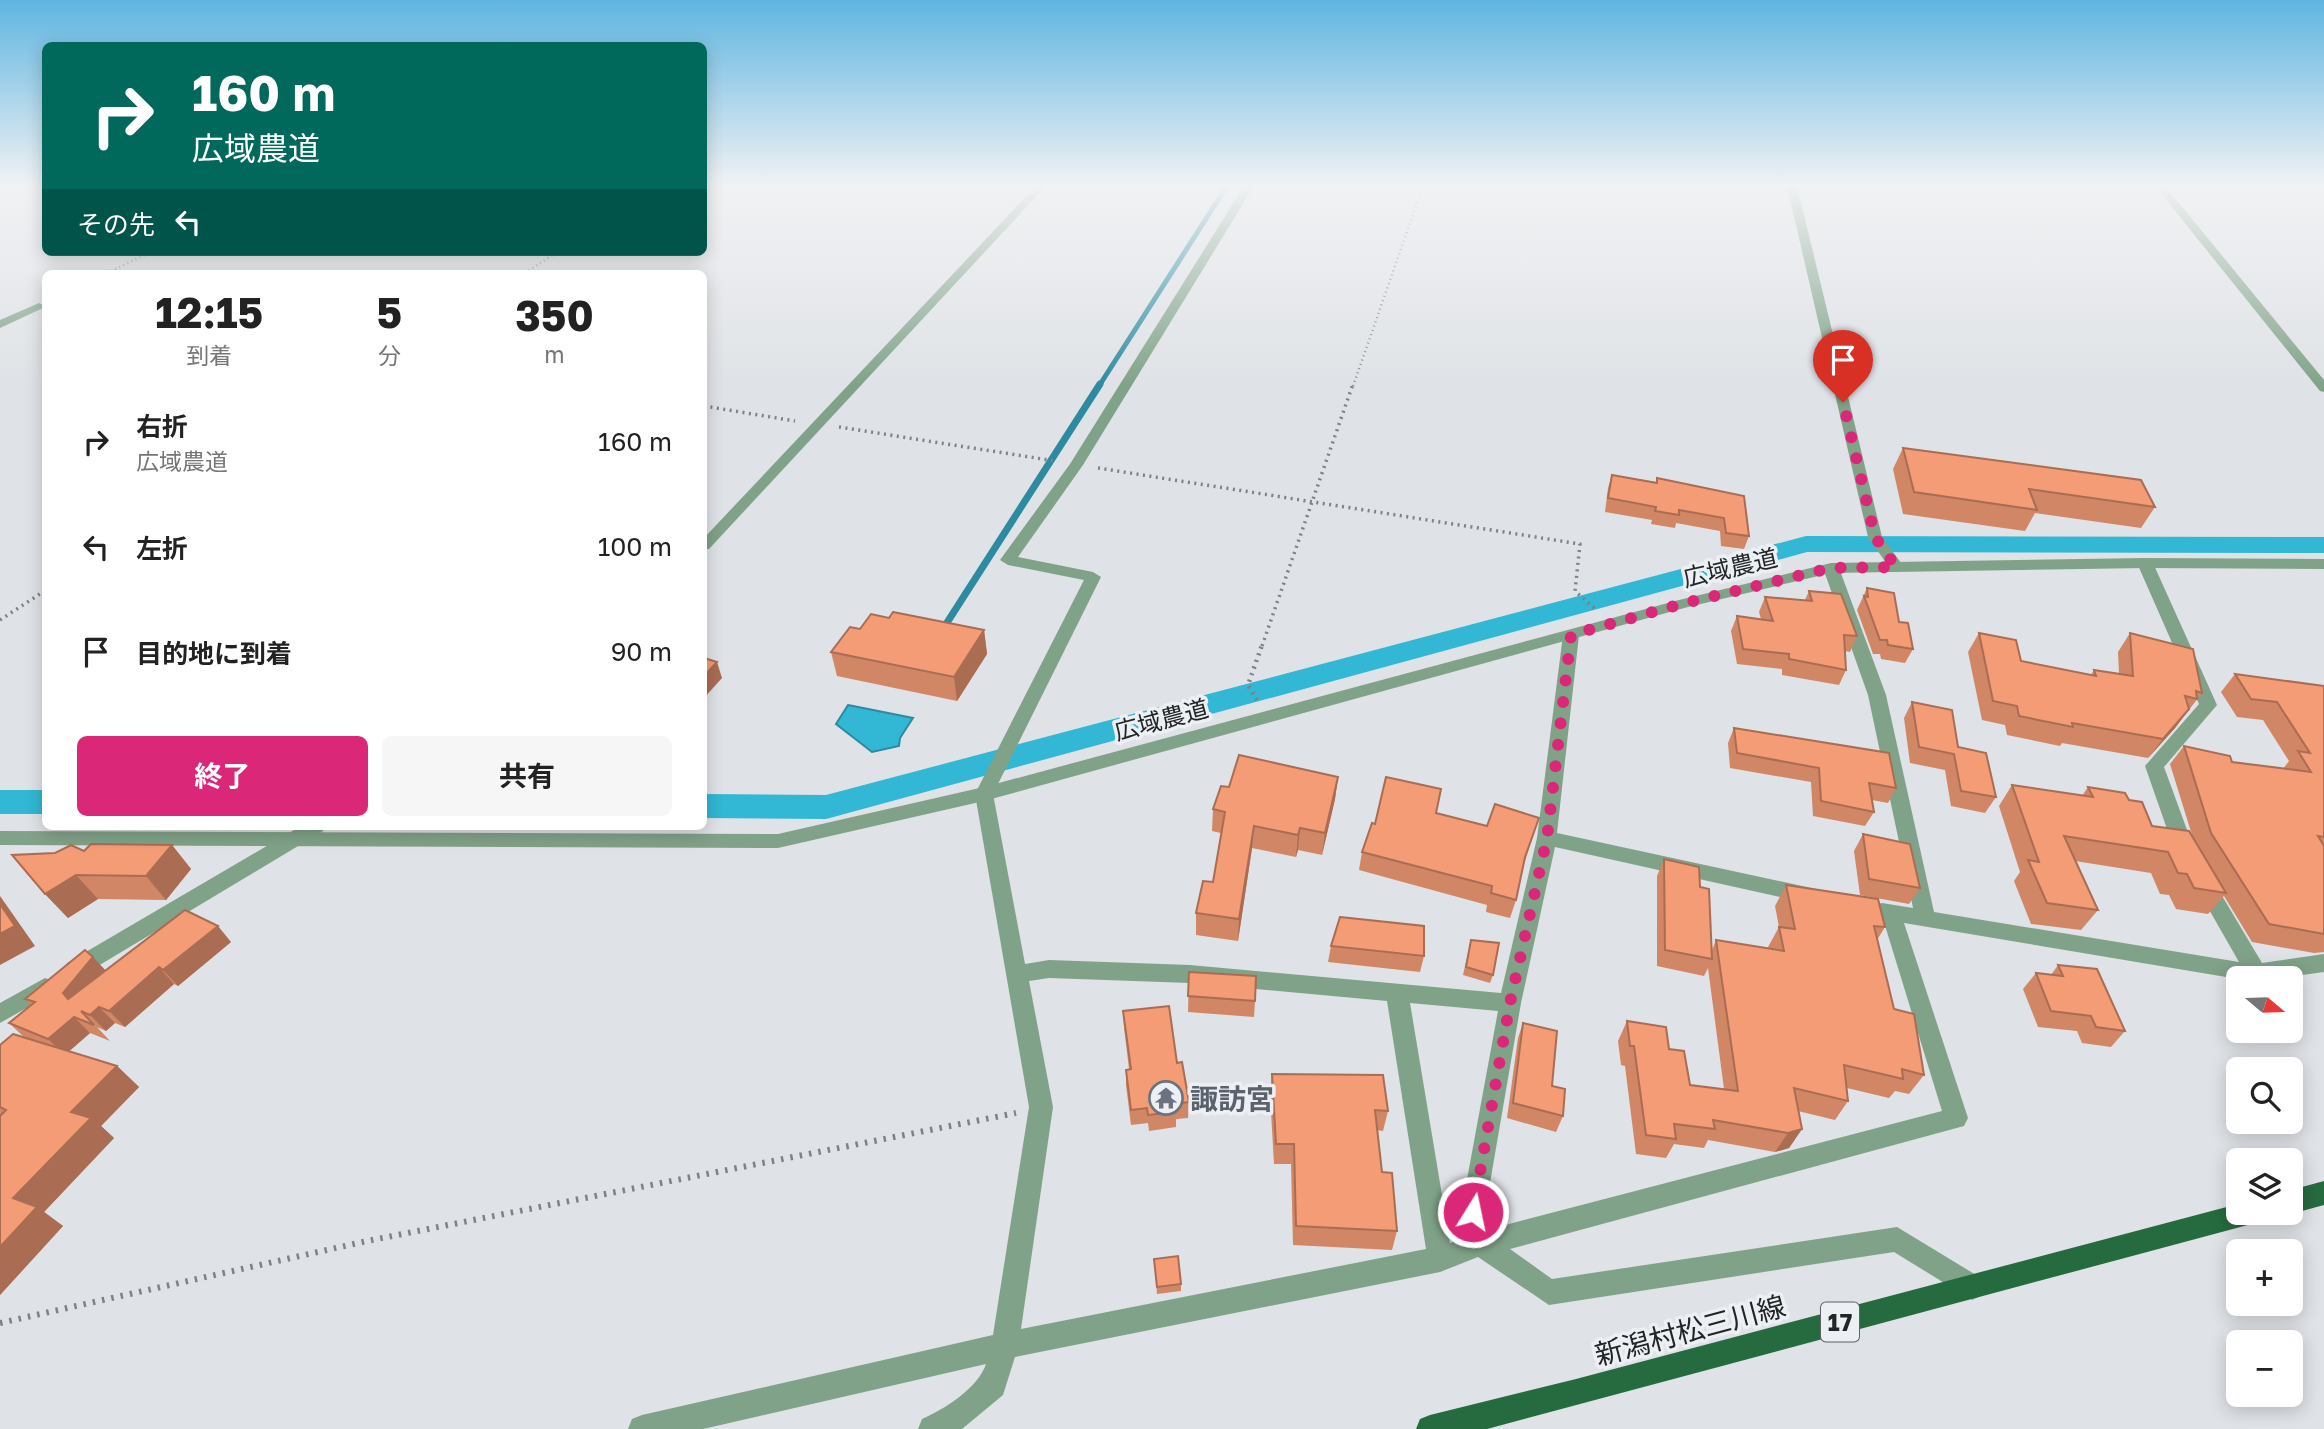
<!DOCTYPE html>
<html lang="ja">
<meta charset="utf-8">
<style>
:root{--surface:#fff;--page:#f6f6f6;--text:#222;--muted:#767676;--accent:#db2777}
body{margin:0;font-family:"Golos Text","Noto Sans JP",sans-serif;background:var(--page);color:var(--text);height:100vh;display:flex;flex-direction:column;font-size:26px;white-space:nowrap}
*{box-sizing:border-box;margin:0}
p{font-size:23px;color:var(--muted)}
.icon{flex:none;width:38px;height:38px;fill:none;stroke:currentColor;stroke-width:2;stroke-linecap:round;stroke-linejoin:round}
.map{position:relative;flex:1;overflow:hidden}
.panel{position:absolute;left:42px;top:270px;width:665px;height:560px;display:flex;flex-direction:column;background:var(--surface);border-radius:10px;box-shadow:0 4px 18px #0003}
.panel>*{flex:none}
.banner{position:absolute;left:42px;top:42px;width:665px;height:214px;border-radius:10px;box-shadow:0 4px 18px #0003;background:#00695c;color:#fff;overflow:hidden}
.needle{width:46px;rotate:109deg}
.fabs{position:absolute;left:2226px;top:966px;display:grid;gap:14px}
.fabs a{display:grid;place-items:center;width:77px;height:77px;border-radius:10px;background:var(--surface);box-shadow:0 4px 18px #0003;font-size:35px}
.pin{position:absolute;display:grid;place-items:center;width:60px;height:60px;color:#fff;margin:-72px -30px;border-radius:50% 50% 50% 0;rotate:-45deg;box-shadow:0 0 7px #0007}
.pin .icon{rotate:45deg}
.me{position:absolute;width:77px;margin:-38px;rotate:10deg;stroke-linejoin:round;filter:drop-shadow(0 0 5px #0008)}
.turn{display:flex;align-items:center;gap:24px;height:147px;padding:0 35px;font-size:32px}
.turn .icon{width:91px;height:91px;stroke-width:2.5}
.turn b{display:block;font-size:49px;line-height:60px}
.then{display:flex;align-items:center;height:66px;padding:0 35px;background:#0003;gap:14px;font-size:26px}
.eta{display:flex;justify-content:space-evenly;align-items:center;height:119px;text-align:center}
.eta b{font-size:42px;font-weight:700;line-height:49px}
.cta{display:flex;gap:14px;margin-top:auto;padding:14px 35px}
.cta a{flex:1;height:80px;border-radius:10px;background:var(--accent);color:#fff;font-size:28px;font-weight:700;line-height:80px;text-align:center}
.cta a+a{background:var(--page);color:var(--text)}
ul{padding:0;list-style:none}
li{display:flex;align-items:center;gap:21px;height:105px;padding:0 35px}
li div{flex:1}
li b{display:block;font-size:26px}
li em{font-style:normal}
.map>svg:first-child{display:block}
.water{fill:#32b7d4;stroke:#2d8ba0;stroke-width:2}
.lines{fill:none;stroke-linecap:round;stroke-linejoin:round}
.stream-far1{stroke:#2d8ba0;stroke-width:5}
.stream{stroke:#2d8ba0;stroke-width:7}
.canal{fill:#32b7d4;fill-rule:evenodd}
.path-far3{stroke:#7f8184;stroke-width:2.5;stroke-dasharray:1 3.5;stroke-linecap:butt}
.path-far2{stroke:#7f8184;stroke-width:3.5;stroke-dasharray:2 4.5;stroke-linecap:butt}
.path-far1{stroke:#7f8184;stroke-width:4.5;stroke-dasharray:2 5;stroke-linecap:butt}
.path{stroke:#7f8184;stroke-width:6;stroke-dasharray:2.5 7;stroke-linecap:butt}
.minor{fill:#80a288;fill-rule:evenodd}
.tertiary{fill:#80a288;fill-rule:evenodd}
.primary{fill:#266b3f;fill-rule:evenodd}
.wall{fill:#d18665}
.shaded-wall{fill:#aa6d53}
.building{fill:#f39c76;stroke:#aa6d53;stroke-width:2}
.route{stroke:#db2777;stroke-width:12;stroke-dasharray:0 21.6}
.labels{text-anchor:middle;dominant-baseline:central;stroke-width:7;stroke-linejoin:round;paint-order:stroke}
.shield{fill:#eceff3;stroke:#5f6163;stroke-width:2}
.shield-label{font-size:23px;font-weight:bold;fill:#222425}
.street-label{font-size:24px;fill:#222425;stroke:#eceff3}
.near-worship-label{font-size:28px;font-weight:bold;fill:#5b616d;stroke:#eceff3;text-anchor:start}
.near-street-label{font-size:28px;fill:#222425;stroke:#eceff3}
</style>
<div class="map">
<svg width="2324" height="1429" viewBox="0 0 2324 1429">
<rect width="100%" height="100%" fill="#dfe2e6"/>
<polygon class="water" points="848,705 913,718 900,738 899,746 872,752 836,724"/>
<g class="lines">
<polyline class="stream-far1" points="1099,386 1227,186"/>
<polyline class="stream" points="941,632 1100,384"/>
<g class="canal">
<polygon points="1806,536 2324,537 2324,553 1807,552 826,819 704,818 704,794 826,795"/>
<rect x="0" y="790" width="46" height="24"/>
</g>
<g class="path-far3">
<polyline points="107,273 151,252"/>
<polyline points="525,273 557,252"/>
<polyline points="1353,386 1423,186"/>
</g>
<g class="path-far2">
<polyline points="704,406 795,421"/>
<polyline points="839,427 1055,461"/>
<polyline points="1098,468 1580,544 1575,591 1595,609"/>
<polyline points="0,620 46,590"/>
<polyline points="1262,646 1353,384"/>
</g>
<polyline class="path-far1" points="1257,700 1248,685 1262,645"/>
<polyline class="path" points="0,1323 367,1241 1016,1113"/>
<g class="minor">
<polygon points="1036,186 1046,186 709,549 704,550 704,538"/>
<path d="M1244,186H1254L1083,465L1018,557L1093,572L1101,577L993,794L1025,964L1049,960L1190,965L1501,993L1537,838L1563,635L1571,630L1579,635L1557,833L1807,887L1814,889L1817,895L1814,901L1807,903L1555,847L1521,1003L1485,1212L1490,1229L1942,1111L1883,919L1875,917L1872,911L1875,905L1882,903L1913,908L1868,695L1823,568L1831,563L1839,568L1886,695L1934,912L2239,962L2195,885L2198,879L2205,877L2212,879L2262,963L2324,954V972L2281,978L2238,979L1904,923L1968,1118L1964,1126L1510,1249L1552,1279L1897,1227L1981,1278L1985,1287L1981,1296L1972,1300L1894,1252L1549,1305L1478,1257L1440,1272L1015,1357L1003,1395L962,1429H918L922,1419C945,1409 978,1388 986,1364L703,1429H628L632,1419L642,1415L993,1335L1029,1107L975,794L1084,580L1008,565L1000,560L1070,464ZM1049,978L1190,983L1387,1001L1426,1249L1021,1329L1053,1107L1029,981ZM1410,1003L1498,1011L1461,1212L1467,1237L1450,1243Z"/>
<polygon points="1787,186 1797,186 1882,537 1904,567 1901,570 1891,570 1868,537"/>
<polygon points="39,303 45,306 43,308 0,328 0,320"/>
<polygon points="2145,558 2153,563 2217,705 2164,767 2194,849 2191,854 2184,856 2177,854 2174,849 2145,766 2199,704 2137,563"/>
<polygon points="301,826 326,826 323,831 83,975 75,978 67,975 64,969 67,963"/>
<polygon points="45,978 53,981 56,987 53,993 0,1023 0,1003"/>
</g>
<g class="tertiary">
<polygon points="2155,186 2165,186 2324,380 2324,392 2320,391"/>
<polygon points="2145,558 2324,559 2324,569 2145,568 1831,573 1688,607 984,801 778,848 0,845 0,831 778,834 984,787 1679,600 1831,563"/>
</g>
<g class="primary">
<polygon points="2324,1181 2324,1205 2291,1214 2288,1213 2291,1213 2291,1190"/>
<polygon points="2238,1204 2238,1213 2262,1213 2259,1222 1487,1429 1416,1429 1420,1419 1430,1415 1576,1379"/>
</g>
</g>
<g class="wall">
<polygon points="1903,448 2155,507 2141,528 2035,513 2025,531 1903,514 1893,469"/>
<polygon points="1612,475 1656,482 1657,478 1744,496 1749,536 1744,549 1721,546 1720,531 1676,523 1675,528 1651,524 1652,520 1605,512 1608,488"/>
<polygon points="1867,588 1899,622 1913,649 1905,663 1881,659 1880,654 1873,654 1857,610"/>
<polygon points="1809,591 1857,636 1850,652 1845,651 1846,670 1839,685 1782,675 1782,669 1737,664 1731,631 1737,616 1761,619 1759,612 1765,597 1805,600"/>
<polygon points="889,618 984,630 987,654 957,701 837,676 831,652 860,629"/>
<polygon points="1979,633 2021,661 2091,675 2094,670 2119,674 2118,652 2130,633 2202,693 2175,728 2148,758 2062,743 2060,746 2007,735 2005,725 1982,720 1968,652"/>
<polygon points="2235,674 2324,686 2324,952 2314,953 2252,942 2224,896 2208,914 2176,909 2169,895 2160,894 2151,873 2075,861 2098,910 2081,930 2031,924 2014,881 2020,872 1999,806 2012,785 2082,796 2088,787 2129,800 2152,826 2192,835 2170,764 2184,746 2232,762 2283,769 2289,761 2263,720 2237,717 2221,692"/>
<polygon points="1912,702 1958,747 1996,797 1985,813 1951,806 1945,770 1910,763 1904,718"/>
<polygon points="1734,728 1896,788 1888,803 1872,800 1874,812 1865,826 1813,816 1811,782 1730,768 1728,743"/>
<polygon points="1338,777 1335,799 1322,855 1298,850 1296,857 1252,848 1238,941 1196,935 1196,913 1213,882 1221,833 1212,831 1213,809 1229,787"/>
<polygon points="1436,813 1487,826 1539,818 1524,864 1516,900 1510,918 1486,912 1487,905 1359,870 1362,852 1375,824"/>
<polygon points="1863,834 1920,888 1909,904 1860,895 1854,851"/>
<polygon points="172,845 191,869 166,900 98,899 68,918 45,894 84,851"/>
<polygon points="1664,859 1700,887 1712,950 1716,940 1769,949 1768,947 1779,927 1775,906 1786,885 1885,927 1877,940 1894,1009 1924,1075 1909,1094 1895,1091 1889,1098 1847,1088 1848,1101 1835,1120 1798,1111 1802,1129 1789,1148 1775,1152 1708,1140 1704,1148 1674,1144 1666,1158 1636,1154 1625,1066 1621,1065 1618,1041 1627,1021 1669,1049 1690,1085 1724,1089 1708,968 1704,976 1657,966 1657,876"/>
<polygon points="1471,940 1493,975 1490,983 1463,975"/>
<polygon points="231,942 178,986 174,984 125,1027 115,1023 106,1031 97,1027 110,1041 90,1033 69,1051 117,1066 139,1087 101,1126 114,1138 44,1212 63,1226 0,1295 0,1045 25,1038 9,1023 31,1005 25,999 106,971"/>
<polygon points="1331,946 1424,956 1420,972 1328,962"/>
<polygon points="2058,965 2125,1031 2111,1047 2082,1043 2077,1031 2038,1027 2023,989 2036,973 2051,975"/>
<polygon points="1189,972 1255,1001 1254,1017 1188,1012"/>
<polygon points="1123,1011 1177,1063 1189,1102 1188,1118 1176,1119 1176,1127 1149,1131 1148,1123 1131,1125 1126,1085 1126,1070 1129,1069 1124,1027"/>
<polygon points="1523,1023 1552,1086 1563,1116 1556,1132 1507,1118 1518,1038"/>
<polygon points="1272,1074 1388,1111 1383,1131 1377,1130 1382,1172 1397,1231 1392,1250 1293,1245 1291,1164 1274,1164 1270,1094"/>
<polygon points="1154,1259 1181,1284 1181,1291 1157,1294"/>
</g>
<g class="shaded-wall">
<polygon points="984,630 987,654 957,701 954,677"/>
<polygon points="717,662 722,678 704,698 704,676"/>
<polygon points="2189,709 2175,728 2148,758 2163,739"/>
<polygon points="1338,777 1335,799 1322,855 1325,833"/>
<polygon points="1254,826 1252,848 1238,941 1239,919"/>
<polygon points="1300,828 1298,850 1296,857 1298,835"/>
<polygon points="172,845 191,869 166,900 146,876"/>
<polygon points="76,875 98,899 68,918 45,894"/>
<polygon points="0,896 35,946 0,965"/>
<polygon points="218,926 231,942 178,986 163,970"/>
<polygon points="93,957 108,973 79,1009 63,993"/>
<polygon points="159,967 174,984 125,1027 109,1011"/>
<polygon points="99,1007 115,1023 106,1031 90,1015"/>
<polygon points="74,1017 90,1033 65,1055 48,1039"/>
<polygon points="117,1066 139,1087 101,1126 114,1138 44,1212 63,1226 0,1295 0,1247 13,1198 71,1112"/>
<polygon points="1802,1129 1789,1148 1775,1152 1788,1133"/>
</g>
<g class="building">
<polygon points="1903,448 2141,480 2155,507 2029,489 2037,510 1914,492"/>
<polygon points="1612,475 1657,483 1657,478 1744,496 1749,536 1726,533 1724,518 1679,510 1679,515 1655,511 1656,507 1608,498"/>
<polygon points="1867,588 1894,593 1899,622 1908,623 1913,649 1888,645 1887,640 1880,640 1864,596 1868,597"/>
<polygon points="1809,591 1841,594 1857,636 1844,635 1846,670 1789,659 1789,654 1743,649 1737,616 1773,621 1765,597 1812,601"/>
<polygon points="893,612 984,630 954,677 831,652 850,627 860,629 871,614 889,618"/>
<polygon points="1979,633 2016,640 2021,661 2096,676 2094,670 2133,676 2130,633 2193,649 2202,693 2196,691 2197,699 2185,696 2189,709 2163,739 2072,723 2073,727 2019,716 2017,706 1993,701"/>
<polygon points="704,658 717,662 704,676"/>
<polygon points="2235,674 2324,686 2324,837 2318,836 2324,846 2324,934 2269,924 2211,833 2184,746 2230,756 2232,762 2311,772 2298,751 2310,753 2277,702 2251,699"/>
<polygon points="1912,702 1952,710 1958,747 1986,753 1996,797 1961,791 1954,754 1919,747"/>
<polygon points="1734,728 1889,753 1896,788 1869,783 1874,812 1821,801 1819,768 1737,753"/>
<polygon points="1239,755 1338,777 1325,833 1300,828 1298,835 1254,826 1239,919 1196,913 1203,881 1213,882 1225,812 1213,809 1221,786 1229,787"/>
<polygon points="1386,777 1441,789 1436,813 1487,826 1495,804 1539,818 1525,857 1516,900 1491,893 1492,886 1362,852 1372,823 1375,824"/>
<polygon points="2012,785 2093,797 2088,787 2125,793 2129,800 2142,802 2152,826 2189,831 2226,893 2194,888 2187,874 2178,873 2168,852 2064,836 2098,910 2047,903 2028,860 2039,862"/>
<polygon points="1863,834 1910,844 1920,888 1869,879"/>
<polygon points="91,844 172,845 146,876 76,875 45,894 12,855 55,853 71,845 84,851"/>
<polygon points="1664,859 1699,867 1700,887 1709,889 1712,959 1665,950"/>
<polygon points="1786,885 1878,899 1885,927 1874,926 1894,1009 1914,1014 1924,1075 1902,1069 1903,1079 1844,1065 1848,1101 1794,1088 1802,1129 1788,1133 1713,1120 1715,1129 1674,1124 1676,1139 1646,1135 1634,1046 1630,1046 1627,1021 1666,1027 1669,1049 1684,1051 1690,1085 1738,1091 1716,940 1784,951 1779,927 1795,929"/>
<polygon points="0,904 15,926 0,934"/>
<polygon points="185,910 218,926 163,970 159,967 109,1011 99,1007 90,1015 81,1011 94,1025 74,1017 48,1039 9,1023 35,1002 25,999 85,950 93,957 63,993 68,999"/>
<polygon points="1340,917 1424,926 1424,956 1331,946"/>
<polygon points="1471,940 1499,943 1493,975 1466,967"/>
<polygon points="2058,965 2097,969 2125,1031 2096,1027 2091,1016 2051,1011 2036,973 2063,976"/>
<polygon points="1189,972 1256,976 1255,1001 1188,996"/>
<polygon points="1169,1006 1177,1063 1182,1062 1189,1102 1175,1104 1176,1112 1148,1115 1147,1108 1131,1110 1126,1070 1131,1069 1123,1011"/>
<polygon points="1523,1023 1557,1031 1552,1086 1565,1089 1563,1116 1513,1103"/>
<polygon points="13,1034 117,1066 71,1112 91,1118 13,1198 37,1207 0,1247 0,1116 6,1110 0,1107 0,1045"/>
<polygon points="1272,1074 1383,1075 1388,1111 1375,1110 1382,1172 1392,1173 1397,1231 1296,1226 1294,1144 1276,1144"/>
<polygon points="1178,1256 1181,1284 1157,1287 1154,1259"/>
</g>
<linearGradient id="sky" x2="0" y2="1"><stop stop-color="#5fb5e0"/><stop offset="0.48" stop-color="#f1f2f4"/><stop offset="1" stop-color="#f1f2f4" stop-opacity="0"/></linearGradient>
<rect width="2324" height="386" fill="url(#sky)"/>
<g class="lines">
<polyline class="route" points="1473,1212 1510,1003 1547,838 1571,635 1685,603 1831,568 1896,567 1875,537 1843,402"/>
</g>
<defs>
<g id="temple-ring" transform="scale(1.75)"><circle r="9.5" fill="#eceff3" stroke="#6b7280" stroke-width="1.5"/><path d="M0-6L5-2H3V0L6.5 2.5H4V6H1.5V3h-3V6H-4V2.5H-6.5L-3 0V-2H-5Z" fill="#6b7280"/></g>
</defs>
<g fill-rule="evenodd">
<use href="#temple-ring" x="1166" y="1098"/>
</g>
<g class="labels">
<rect class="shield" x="1821" y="1302.5" width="38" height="39" rx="5"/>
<g class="shield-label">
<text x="1840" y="1322">17</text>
</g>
<g class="street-label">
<text transform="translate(1730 567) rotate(-13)">広域農道</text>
<text transform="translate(1161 719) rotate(-15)">広域農道</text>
</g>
<g class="near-worship-label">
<text x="1190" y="1098">諏訪宮</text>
</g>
<g class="near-street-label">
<text transform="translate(1690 1330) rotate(-15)">新潟村松三川線</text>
</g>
</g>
</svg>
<div class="fabs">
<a><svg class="needle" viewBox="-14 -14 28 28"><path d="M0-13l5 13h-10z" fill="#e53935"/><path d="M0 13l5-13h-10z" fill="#767676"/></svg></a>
<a><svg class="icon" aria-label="search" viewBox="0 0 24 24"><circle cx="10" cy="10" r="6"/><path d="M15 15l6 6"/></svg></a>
<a><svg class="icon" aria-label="layers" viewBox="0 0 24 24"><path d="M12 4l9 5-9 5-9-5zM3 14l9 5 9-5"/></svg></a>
<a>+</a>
<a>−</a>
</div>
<div class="pin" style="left:1843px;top:402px;background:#d93025"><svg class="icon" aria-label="arrive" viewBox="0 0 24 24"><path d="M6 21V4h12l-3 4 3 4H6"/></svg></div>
<svg class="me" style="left:1473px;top:1212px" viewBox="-20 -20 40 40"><circle r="17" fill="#db2777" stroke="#fff" stroke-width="3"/><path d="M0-11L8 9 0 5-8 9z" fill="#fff"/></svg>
<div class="banner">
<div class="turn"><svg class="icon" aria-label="right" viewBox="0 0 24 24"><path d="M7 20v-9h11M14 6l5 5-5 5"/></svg><div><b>160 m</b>広域農道</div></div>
<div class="then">その先<svg class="icon" aria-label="left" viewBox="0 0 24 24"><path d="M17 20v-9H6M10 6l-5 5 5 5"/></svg></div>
</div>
<section class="panel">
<div class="eta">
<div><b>12:15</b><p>到着</p></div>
<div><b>5</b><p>分</p></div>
<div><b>350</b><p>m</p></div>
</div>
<ul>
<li><svg class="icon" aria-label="right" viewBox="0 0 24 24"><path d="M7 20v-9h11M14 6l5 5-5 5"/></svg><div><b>右折</b><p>広域農道</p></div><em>160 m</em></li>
<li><svg class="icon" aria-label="left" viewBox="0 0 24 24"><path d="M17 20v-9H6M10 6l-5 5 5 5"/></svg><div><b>左折</b></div><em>100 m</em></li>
<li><svg class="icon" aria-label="arrive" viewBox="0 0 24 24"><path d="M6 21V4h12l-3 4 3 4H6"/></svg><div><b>目的地に到着</b></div><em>90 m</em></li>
</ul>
<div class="cta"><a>終了</a><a>共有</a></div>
</section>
</div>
